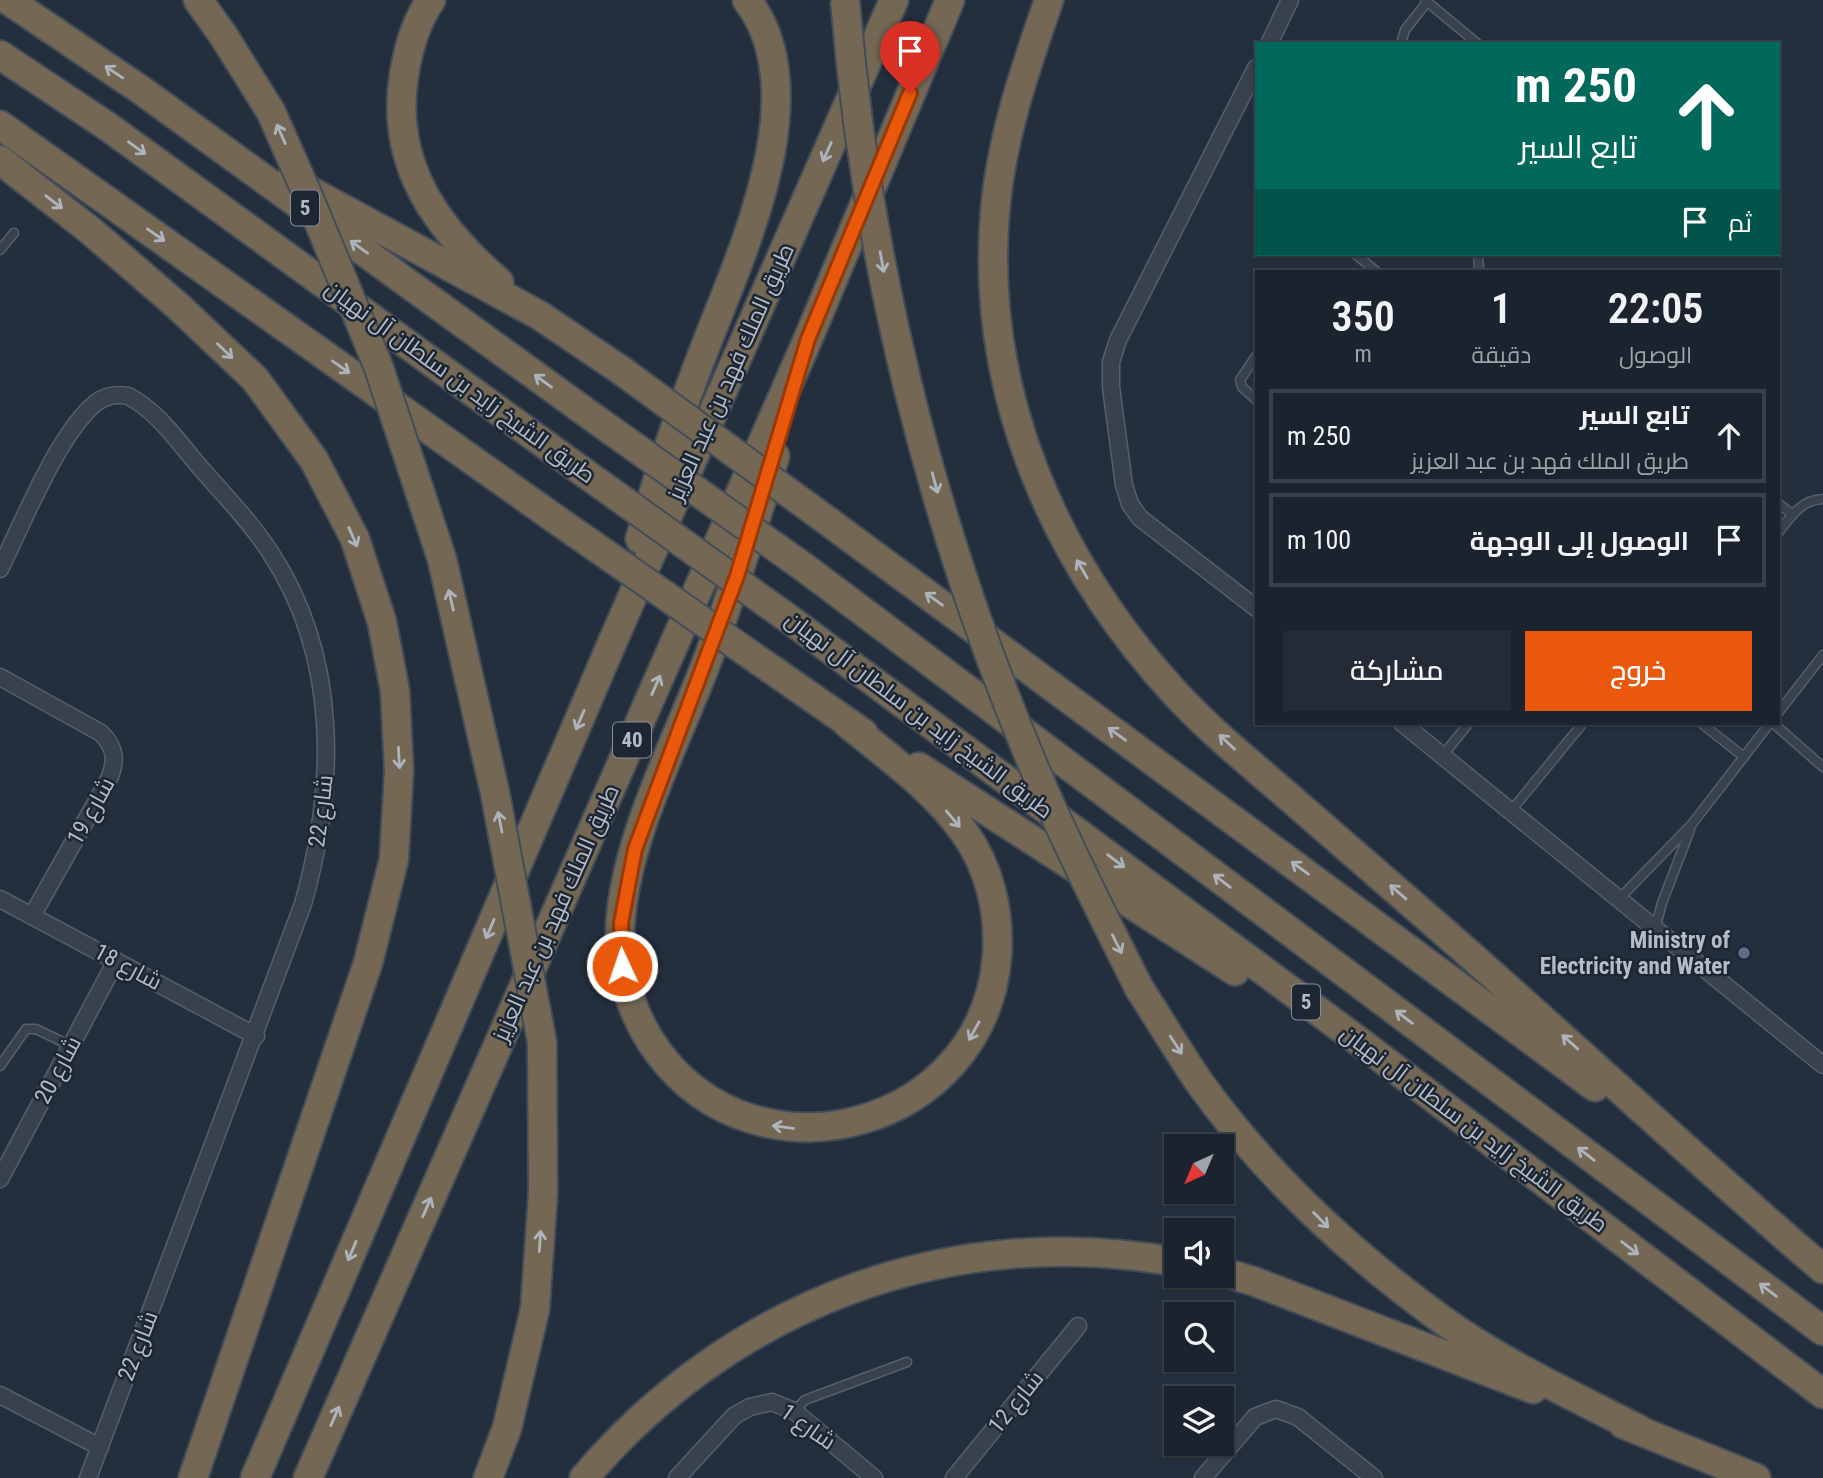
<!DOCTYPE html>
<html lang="ar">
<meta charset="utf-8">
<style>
:root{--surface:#1b232e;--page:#242b36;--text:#f1f3f6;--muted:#a0a4aa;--line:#39404a;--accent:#ea580c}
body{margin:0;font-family:"Roboto Condensed",Cairo,sans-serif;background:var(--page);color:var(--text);direction:rtl;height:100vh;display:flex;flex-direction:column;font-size:26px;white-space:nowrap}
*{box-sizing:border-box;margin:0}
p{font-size:23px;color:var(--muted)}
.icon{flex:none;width:38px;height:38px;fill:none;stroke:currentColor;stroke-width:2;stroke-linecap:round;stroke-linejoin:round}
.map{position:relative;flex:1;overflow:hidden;direction:ltr}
.sheet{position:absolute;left:1255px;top:270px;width:525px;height:455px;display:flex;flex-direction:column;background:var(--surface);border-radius:0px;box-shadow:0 2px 5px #0004,0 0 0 2px var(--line);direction:rtl}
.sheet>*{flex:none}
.banner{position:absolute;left:1255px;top:42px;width:525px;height:214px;border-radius:0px;box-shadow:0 2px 5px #0004,0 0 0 2px var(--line);direction:rtl;background:#00695c;color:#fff;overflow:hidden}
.needle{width:46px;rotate:224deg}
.buttons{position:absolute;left:1164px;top:1134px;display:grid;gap:14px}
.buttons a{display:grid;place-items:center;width:70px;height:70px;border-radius:0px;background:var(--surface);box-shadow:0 2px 5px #0004,0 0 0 2px var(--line);font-size:35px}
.pin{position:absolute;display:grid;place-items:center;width:60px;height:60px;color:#fff;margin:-72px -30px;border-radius:50% 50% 50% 0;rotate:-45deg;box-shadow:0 0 7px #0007}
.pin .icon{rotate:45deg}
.me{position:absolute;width:77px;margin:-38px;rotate:357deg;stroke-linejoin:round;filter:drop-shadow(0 0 5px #0008)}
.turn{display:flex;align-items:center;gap:24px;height:147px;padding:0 28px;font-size:32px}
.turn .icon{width:91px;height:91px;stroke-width:2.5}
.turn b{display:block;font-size:49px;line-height:60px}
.then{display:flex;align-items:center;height:66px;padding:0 28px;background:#0003;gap:14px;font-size:26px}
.eta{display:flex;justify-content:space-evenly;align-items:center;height:119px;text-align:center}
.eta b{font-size:42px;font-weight:600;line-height:49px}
.primary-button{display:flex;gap:14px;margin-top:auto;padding:14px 28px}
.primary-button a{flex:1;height:80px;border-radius:0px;background:var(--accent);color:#fff;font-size:28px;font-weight:600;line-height:80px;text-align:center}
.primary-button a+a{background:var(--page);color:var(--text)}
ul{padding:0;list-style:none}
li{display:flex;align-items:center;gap:21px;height:94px;margin:0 14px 10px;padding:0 14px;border:4px solid var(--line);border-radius:0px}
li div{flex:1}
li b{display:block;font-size:26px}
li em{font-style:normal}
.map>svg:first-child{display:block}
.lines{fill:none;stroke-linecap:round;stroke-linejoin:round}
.lane-casing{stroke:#565f6c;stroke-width:11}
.street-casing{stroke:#565f6c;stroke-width:19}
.highway-casing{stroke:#434c59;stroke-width:32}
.lane{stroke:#38414e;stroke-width:8}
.street{stroke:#38414e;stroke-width:16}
.highway{stroke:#746855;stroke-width:28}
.highway-bridge-casing{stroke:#434c59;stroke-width:32;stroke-linecap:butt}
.highway-bridge{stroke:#746855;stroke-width:28}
.oneway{stroke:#aeb4bd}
.route-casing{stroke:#983908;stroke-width:18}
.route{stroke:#ea580c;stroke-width:12}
.service-dot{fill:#5c6f8a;stroke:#1d2633;stroke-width:2.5}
.labels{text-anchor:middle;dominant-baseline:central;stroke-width:5;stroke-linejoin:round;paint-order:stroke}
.shield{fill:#1d2633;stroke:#878f9c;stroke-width:2}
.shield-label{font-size:21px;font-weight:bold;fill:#b4bcc9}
.street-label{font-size:23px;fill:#b4bcc9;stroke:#1d2633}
.poi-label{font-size:23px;font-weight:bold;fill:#b4bcc9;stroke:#1d2633;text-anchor:end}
</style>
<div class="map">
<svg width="1823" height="1478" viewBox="0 0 1823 1478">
<rect width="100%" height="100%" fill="#242f3e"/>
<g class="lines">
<g class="lane-casing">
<g id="lane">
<polyline points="1425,0 1478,44"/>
<polyline points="1401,44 1405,30 1427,2"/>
<polyline points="0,250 14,233"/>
<polyline points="1355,254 1376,271"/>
<polyline points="1478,254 1479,271"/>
<polyline points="1256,356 1240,380 1242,387 1256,400"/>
<polyline points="1778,503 1792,514"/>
<path d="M1778,533C1791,516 1801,500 1823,499"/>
<polyline points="1778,713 1823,655"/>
<polyline points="1701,723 1744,757"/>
<polyline points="1773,723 1823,767"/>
<polyline points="1443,755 1469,723"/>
<polyline points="1511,811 1583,723"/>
<polyline points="1619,899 1692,824 1770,723"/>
<polyline points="1655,929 1662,903 1690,830"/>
<polyline points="0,1066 26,1029 36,1029 71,1046"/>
<polyline points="794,1411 805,1400 907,1362"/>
</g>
</g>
<g class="street-casing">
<g id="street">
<polyline points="1269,44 1290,0"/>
<polyline points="1256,68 1118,340 1111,362 1111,387 1124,485 1130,504 1140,518 1256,608"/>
<path d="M0,569C22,525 59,431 97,402C107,395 116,394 128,396C159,411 183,449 206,474C228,499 252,524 270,552C340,658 336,787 303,904L88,1478"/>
<path d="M0,677L101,733C116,748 117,762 108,781L32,916"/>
<polyline points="1402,723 1823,1065"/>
<polyline points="0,899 256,1036"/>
<polyline points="0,1179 116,961"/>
<polyline points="0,1395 100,1447"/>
<polyline points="677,1478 734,1416 750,1407 772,1402 794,1411 874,1478"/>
<polyline points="954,1478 1078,1326"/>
<polyline points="1203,1478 1255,1417 1276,1409 1298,1417 1374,1478"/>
</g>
</g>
<g class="highway-casing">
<g id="highway">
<polyline points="8,0 141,90 598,421"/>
<polyline points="198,0 223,35"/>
<path d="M431,0C416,21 408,50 404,75C390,163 435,227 499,282"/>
<path d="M1049,0C1025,69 1001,139 995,212C980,392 1054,561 1174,692C1207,728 1245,759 1282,791C1333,835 1384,880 1435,924C1566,1038 1691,1157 1823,1269"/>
<polyline points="0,55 107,126 579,469"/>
<polyline points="0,125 554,518"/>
<polyline points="0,160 91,231 179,307 255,379 314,460 355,539 382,622 395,691 399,770 394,859 368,963 193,1478"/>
<polyline points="290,180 539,315 622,371"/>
<path d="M775,456C755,522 734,588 710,653C678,741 618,849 620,942C621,981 635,1021 658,1052C759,1189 984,1128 997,956C1000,913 990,868 964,832C934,789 888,757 848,724"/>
<polyline points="829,522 1595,1087"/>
<path d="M640,539C657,478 678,418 701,358C737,262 820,95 747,0"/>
<polyline points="805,568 1823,1331"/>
<polyline points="785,616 1364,1045 1823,1394"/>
<polyline points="758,660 863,733"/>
<polyline points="919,767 1235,971"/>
<path d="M1139,988C1159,1019 1178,1051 1199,1082C1265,1174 1350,1253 1441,1319C1502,1363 1573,1396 1640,1430"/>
<polyline points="1222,1272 1253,1281 1533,1389"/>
<polyline points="1623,1424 1756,1478"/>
<polyline points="255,1478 612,643 894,0"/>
<polyline points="308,1478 808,339 950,0"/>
<polyline points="488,1478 507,1428 535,1309"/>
<path d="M584,1478C731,1304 951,1221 1176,1262"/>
</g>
</g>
<use href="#lane" class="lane"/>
<use href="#street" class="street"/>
<use href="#highway" class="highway"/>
<g class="highway-bridge-casing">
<g id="highway-bridge">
<path d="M845,0C866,259 930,519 1030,758C1063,837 1101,912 1139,988"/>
<polyline points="223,35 271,112 306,191 379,368 442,559 495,793 542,1042 543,1193 535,1309"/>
<polyline points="622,371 829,522"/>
<polyline points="598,421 805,568"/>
<polyline points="579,469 785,616"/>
<polyline points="554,518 758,660"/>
</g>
</g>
<use href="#highway-bridge" class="highway-bridge"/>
</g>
<defs><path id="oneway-shaft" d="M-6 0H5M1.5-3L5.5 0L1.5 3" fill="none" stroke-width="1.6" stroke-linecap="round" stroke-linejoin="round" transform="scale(1.75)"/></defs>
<g class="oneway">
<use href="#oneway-shaft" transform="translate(114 72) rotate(-146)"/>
<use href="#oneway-shaft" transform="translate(281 134) rotate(-114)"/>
<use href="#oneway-shaft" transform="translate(137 148) rotate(36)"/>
<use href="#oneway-shaft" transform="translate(827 152) rotate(114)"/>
<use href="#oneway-shaft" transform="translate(54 202) rotate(38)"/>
<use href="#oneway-shaft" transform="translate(156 235) rotate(35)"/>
<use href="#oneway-shaft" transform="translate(359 247) rotate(-144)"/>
<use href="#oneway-shaft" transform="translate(882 262) rotate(80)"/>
<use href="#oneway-shaft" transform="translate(225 351) rotate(44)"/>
<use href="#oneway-shaft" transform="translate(341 367) rotate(35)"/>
<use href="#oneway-shaft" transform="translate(543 381) rotate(-144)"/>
<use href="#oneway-shaft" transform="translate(935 483) rotate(75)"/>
<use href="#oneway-shaft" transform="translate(353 537) rotate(66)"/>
<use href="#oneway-shaft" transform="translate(1082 569) rotate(-120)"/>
<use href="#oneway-shaft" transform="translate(934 599) rotate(-144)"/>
<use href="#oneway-shaft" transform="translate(451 600) rotate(-103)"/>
<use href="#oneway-shaft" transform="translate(656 685) rotate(-66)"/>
<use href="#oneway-shaft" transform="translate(580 720) rotate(113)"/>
<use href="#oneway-shaft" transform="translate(1117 734) rotate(-144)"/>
<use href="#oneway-shaft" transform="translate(1227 742) rotate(-137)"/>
<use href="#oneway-shaft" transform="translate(399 758) rotate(87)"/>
<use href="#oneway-shaft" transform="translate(953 819) rotate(50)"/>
<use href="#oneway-shaft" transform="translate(500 822) rotate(-101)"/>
<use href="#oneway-shaft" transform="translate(1116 861) rotate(37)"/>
<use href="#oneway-shaft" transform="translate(1300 868) rotate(-144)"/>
<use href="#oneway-shaft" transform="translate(1222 881) rotate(-143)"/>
<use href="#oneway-shaft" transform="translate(1398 892) rotate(-139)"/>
<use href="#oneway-shaft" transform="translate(490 929) rotate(113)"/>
<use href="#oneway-shaft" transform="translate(1117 944) rotate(63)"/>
<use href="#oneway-shaft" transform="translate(1404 1017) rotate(-143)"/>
<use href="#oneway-shaft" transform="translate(974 1031) rotate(119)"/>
<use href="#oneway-shaft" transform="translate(1570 1042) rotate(-138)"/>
<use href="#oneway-shaft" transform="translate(1176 1045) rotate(57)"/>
<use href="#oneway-shaft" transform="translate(783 1127) rotate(-172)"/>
<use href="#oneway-shaft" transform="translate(1586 1154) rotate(-143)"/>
<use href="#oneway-shaft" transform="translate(427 1207) rotate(-66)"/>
<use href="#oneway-shaft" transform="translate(1321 1220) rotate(45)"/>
<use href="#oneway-shaft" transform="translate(540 1241) rotate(-86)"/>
<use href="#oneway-shaft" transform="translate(1630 1248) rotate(37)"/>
<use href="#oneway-shaft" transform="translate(352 1251) rotate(113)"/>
<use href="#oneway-shaft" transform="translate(1768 1290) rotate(-143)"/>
<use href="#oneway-shaft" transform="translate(335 1416) rotate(-66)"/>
</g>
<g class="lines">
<g class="route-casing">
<polyline id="route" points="622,966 621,923 635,849 737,576 808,339 910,93"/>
</g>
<use href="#route" class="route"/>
</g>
<circle class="service-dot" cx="1744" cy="953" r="7"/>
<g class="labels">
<g class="shield">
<rect x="291" y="190.5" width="28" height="35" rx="5"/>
<rect x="613" y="722.5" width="38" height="35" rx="5"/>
<rect x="1292" y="984.5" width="28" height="35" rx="5"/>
</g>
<g class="shield-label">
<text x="305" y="208">5</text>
<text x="632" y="740">40</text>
<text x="1306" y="1002">5</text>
</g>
<g class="street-label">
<text transform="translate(731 372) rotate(-66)">طريق الملك فهد بن عبد العزيز</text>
<text transform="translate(460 382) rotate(36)">طريق الشيخ زايد بن سلطان آل نهيان</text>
<text transform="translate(919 715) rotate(37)">طريق الشيخ زايد بن سلطان آل نهيان</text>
<text transform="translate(91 811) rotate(-61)">شارع 19</text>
<text transform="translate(321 811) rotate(-83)">شارع 22</text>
<text transform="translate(556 913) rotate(-66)">طريق الملك فهد بن عبد العزيز</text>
<text transform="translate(128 967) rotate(28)">شارع 18</text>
<text transform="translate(58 1070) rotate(-62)">شارع 20</text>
<text transform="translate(1474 1129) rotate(37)">طريق الشيخ زايد بن سلطان آل نهيان</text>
<text transform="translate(138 1346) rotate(-69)">شارع 22</text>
<text transform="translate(1016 1402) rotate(-51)">شارع 12</text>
<text transform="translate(808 1427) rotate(35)">شارع 1</text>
</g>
<g class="poi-label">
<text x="1730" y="940">Ministry of<tspan x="1730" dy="26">Electricity and Water</tspan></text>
</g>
</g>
</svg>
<div class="buttons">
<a><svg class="needle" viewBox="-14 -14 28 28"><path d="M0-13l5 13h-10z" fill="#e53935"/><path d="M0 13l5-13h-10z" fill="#a0a4aa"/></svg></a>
<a><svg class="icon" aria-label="sound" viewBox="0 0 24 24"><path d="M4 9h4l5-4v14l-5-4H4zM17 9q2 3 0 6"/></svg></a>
<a><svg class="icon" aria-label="search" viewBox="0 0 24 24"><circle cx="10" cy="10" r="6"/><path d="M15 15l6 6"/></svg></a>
<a><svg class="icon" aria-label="layers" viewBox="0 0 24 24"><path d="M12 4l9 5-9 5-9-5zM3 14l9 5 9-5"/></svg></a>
</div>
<div class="pin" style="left:910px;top:93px;background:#d93025"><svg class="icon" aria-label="arrive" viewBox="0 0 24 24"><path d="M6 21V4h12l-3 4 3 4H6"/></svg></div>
<svg class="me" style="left:622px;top:966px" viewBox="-20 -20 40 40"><circle r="17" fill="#ea580c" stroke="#fff" stroke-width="3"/><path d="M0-11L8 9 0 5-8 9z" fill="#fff"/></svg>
<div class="banner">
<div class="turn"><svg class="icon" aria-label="ahead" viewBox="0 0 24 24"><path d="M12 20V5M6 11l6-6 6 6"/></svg><div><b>250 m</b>تابع السير</div></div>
<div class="then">ثم<svg class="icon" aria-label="arrive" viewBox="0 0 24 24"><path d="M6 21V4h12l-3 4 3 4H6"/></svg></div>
</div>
<section class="sheet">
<div class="eta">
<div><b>22:05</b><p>الوصول</p></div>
<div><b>1</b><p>دقيقة</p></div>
<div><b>350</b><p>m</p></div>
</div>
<ul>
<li><svg class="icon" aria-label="ahead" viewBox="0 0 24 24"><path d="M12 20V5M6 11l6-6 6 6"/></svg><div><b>تابع السير</b><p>طريق الملك فهد بن عبد العزيز</p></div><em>250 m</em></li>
<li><svg class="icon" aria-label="arrive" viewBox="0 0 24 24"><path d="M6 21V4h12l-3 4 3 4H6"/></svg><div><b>الوصول إلى الوجهة</b></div><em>100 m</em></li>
</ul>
<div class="primary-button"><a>خروج</a><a>مشاركة</a></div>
</section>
</div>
